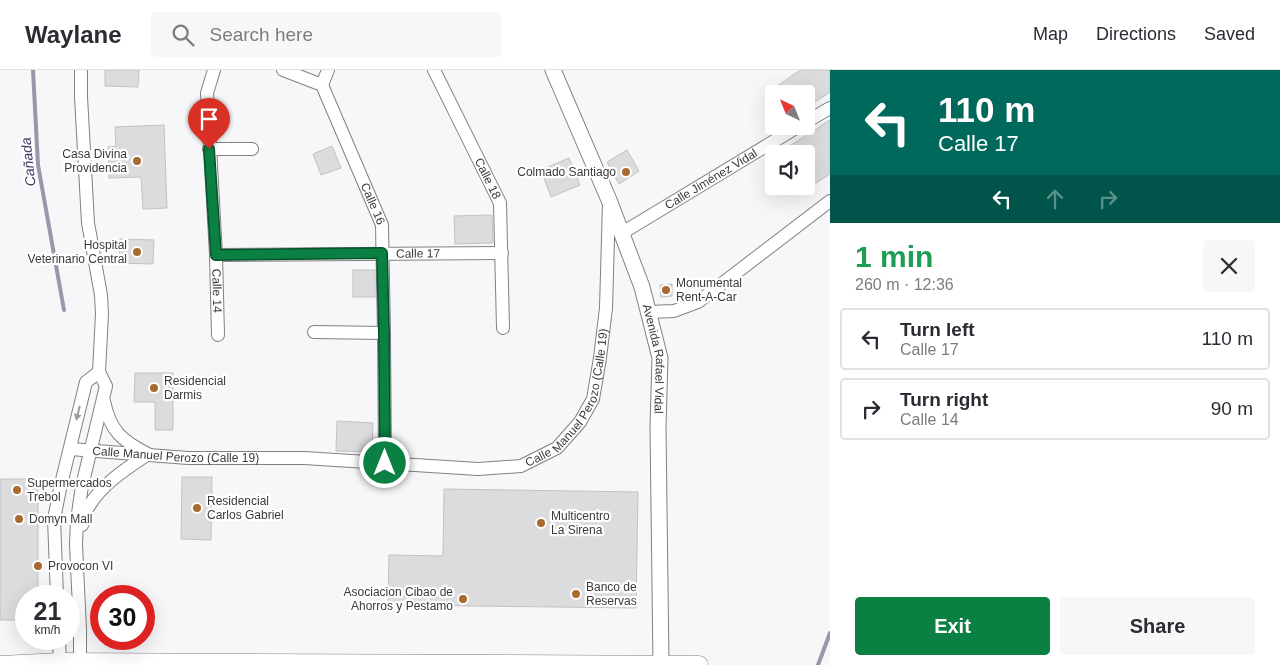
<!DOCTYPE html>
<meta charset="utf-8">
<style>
:root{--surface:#fff;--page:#f7f7f7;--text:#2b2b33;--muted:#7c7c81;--line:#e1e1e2;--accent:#0b8043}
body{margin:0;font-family:Arial,sans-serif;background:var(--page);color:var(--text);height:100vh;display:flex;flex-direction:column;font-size:19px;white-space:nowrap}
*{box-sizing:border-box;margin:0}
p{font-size:16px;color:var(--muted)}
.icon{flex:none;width:28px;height:28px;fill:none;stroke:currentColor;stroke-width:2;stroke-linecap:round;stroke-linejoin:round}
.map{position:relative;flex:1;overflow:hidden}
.details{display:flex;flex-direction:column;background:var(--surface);width:450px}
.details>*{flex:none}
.guide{background:#00695c;color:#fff;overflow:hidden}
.needle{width:32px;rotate:317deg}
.fabs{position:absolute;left:765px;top:15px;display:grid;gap:10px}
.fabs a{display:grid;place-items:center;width:50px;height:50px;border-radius:5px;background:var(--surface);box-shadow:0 5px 20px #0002;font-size:25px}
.speed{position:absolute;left:15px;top:515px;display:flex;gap:10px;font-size:25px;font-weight:700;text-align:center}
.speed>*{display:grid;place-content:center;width:65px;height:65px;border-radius:50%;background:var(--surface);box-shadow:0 5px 20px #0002;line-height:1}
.speed small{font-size:12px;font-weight:400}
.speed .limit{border:8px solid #d22;background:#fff;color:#111}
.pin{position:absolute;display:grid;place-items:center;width:42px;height:42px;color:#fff;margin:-51px -21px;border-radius:50% 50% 50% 0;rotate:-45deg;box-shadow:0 0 5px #0007}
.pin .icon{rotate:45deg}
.me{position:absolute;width:55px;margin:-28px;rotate:0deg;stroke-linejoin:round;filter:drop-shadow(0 0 4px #0008)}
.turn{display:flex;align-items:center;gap:18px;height:105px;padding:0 25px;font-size:22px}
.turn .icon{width:65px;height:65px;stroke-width:2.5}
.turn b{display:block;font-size:35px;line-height:42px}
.lanes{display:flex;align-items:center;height:48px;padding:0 25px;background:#0003;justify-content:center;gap:25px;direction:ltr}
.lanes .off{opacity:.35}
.round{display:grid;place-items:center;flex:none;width:52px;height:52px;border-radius:5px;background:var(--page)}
.headline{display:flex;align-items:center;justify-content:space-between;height:85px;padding:0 25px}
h1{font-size:30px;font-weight:700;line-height:38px;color:#1e9e55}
.cta{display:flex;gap:10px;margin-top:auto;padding:10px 25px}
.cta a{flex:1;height:58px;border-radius:5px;background:var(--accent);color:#fff;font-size:20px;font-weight:700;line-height:58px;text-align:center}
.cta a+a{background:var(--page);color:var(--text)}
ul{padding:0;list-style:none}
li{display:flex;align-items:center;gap:15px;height:62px;margin:0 10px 8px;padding:0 15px;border:2px solid var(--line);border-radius:5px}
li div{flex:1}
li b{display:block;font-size:19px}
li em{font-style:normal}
header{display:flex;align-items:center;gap:30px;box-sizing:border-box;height:70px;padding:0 25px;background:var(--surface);border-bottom:1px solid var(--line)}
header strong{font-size:24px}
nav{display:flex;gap:28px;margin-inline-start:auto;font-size:18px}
.search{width:350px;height:45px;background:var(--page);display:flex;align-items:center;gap:12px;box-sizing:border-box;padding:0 18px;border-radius:5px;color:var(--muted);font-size:19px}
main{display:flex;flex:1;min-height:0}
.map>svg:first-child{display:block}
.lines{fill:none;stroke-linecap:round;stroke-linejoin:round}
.stream{stroke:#9898ad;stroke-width:4}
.building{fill:#dcdcdf;stroke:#c2c2c5}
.minor-casing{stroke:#818184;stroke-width:14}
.major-casing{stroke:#818184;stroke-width:17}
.highway-casing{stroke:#818184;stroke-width:19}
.minor{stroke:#fff;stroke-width:12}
.major{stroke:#fff;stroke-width:15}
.highway{stroke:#fff;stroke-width:18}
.oneway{fill:#9c9c9d}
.route-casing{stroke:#07532c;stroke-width:12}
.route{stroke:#0b8043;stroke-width:9}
.poi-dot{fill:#a86a2f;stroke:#fff;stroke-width:2}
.labels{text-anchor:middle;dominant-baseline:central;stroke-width:4.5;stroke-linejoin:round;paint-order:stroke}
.poi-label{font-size:12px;fill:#3a3a3b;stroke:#fff;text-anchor:start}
.street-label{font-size:12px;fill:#3a3a3b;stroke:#fff}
.water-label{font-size:14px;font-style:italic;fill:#3e3c65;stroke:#fff}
</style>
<header>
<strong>Waylane</strong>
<div class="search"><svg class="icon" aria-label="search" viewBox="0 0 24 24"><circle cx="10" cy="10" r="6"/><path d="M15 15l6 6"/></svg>Search here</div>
<nav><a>Map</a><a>Directions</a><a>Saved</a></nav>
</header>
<main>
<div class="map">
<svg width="830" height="595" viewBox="0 0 830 595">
<rect width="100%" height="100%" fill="#f7f7fa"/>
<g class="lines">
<g class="stream">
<polyline points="33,0 38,95 64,240"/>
<polyline points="818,595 830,563"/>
</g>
</g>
<g class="building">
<polygon points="105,0 139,0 138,17 105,16"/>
<polygon points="800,0 830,0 830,22 806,38 806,24 766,24"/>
<polygon points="830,50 830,104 806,120 806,84 777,84"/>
<polygon points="164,55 167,138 143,139 141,107 109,108 108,77 116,76 115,57"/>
<polygon points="332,76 341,98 321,105 313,84"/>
<polygon points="627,80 639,101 619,114 607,92"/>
<polygon points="569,88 580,115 551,127 541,100"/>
<polygon points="492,145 493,173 455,174 454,146"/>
<polygon points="120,169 154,170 153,194 119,193"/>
<rect x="353" y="200" width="22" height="27"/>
<polygon points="672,214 672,226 661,227 660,215"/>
<polygon points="135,303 173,303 173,360 155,360 155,332 134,332"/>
<polygon points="337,351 373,353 372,382 336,381"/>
<polygon points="182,407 212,407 211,470 181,469"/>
<polygon points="0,409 38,409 38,526 26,526 26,550 0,550"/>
<polygon points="444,419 638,422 636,538 388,535 389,485 443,486"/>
</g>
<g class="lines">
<g class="minor-casing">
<g id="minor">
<path id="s1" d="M214,0L207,23L216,185L218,265"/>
<path id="s2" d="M283,0L322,15L382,155L384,263L385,393"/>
<path id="s3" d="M434,0L500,133L503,258"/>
<polyline points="322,15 328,0"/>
<polyline points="806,52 830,38"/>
<polyline points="209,79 252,79"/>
<path id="s4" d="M622,163L799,56"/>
<path id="s5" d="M216,185L502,183"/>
<polyline points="648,242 674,241 698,232 830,131"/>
<polyline points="314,262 384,263"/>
<path id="s6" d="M70,379L188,388H304L478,399L521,396L557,378L580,352L593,329L600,288L606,238L609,133"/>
<path d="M82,455C84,449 85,441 89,436C103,413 126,399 148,384C122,371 110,361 104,331"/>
<polyline points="57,526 54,449 61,414 86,312 99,302"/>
<polyline points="59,569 60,595"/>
<polyline points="80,595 80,560 76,474 77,450 82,416 106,316 99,302 102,244 101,225 88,153 81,27 81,0"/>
</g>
</g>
<g class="major-casing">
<g id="major">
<path id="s7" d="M553,0L609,130L642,217L660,288L658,357L661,595"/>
</g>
</g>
<g class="highway-casing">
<polyline id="highway" points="1,595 60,592 699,595"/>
</g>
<use href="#minor" class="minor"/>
<use href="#major" class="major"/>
<use href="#highway" class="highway"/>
</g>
<defs><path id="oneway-solid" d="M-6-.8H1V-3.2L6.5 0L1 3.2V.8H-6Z" transform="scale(1.25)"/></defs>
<use class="oneway" href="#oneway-solid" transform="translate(78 343) rotate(104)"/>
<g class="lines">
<g class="route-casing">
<polyline id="route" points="209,79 216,185 382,183 384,263 385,393"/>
</g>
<use href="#route" class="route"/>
</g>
<g class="poi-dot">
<circle cx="137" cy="91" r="5"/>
<circle cx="626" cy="102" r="5"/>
<circle cx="137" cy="182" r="5"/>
<circle cx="666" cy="220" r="5"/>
<circle cx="154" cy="318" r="5"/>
<circle cx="17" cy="420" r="5"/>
<circle cx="197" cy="438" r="5"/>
<circle cx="19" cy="449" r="5"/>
<circle cx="541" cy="453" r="5"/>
<circle cx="38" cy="496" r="5"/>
<circle cx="576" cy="524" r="5"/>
<circle cx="463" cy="529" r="5"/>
</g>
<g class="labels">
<g class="poi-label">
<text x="127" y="84" text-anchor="end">Casa Divina<tspan x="127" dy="14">Providencia</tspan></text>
<text x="616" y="102" text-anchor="end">Colmado Santiago</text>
<text x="127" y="175" text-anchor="end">Hospital<tspan x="127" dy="14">Veterinario Central</tspan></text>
<text x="676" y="213">Monumental<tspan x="676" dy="14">Rent-A-Car</tspan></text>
<text x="164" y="311">Residencial<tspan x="164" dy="14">Darmis</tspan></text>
<text x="27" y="413">Supermercados<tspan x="27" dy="14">Trebol</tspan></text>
<text x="207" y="431">Residencial<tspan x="207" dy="14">Carlos Gabriel</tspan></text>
<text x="551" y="446">Multicentro<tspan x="551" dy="14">La Sirena</tspan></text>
<text x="29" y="449">Domyn Mall</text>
<text x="48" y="496">Provocon VI</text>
<text x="586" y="517">Banco de<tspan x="586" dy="14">Reservas</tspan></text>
<text x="453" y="522" text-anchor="end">Asociacion Cibao de<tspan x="453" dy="14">Ahorros y Pestamo</tspan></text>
</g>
<g class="street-label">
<text stroke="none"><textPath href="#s3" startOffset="121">Calle 18</textPath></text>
<text stroke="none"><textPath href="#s4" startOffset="104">Calle Jiménez Vidal</textPath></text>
<text stroke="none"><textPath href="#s2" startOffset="171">Calle 16</textPath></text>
<text stroke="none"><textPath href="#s5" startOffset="202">Calle 17</textPath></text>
<text stroke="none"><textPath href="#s1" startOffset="222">Calle 14</textPath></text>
<text stroke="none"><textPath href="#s7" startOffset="308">Avenida Rafael Vidal</textPath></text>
<text stroke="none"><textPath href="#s6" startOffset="541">Calle Manuel Perozo (Calle 19)</textPath></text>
<text stroke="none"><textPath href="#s6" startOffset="106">Calle Manuel Perozo (Calle 19)</textPath></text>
</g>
<g class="water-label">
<text transform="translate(28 92) rotate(-96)">Cañada</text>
</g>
</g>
</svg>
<div class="fabs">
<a><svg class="needle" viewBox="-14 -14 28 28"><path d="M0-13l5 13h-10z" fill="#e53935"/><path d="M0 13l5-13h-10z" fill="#7c7c81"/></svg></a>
<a><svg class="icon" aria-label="sound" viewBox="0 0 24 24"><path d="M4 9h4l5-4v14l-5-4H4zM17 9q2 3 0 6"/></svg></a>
</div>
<div class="speed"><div>21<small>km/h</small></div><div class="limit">30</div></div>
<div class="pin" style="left:209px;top:79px;background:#d93025"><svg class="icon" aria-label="arrive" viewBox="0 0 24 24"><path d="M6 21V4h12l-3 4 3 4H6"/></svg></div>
<svg class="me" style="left:385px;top:393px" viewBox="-20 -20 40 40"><circle r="17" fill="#0b8043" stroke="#fff" stroke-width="3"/><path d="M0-11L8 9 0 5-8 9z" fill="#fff"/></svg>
</div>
<section class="details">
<div class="guide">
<div class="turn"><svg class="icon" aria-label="left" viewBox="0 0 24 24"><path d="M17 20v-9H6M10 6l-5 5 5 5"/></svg><div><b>110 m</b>Calle 17</div></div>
<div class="lanes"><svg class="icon" aria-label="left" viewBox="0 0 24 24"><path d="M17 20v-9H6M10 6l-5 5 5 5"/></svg><svg class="icon off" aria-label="ahead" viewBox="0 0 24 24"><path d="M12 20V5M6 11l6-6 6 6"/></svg><svg class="icon off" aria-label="right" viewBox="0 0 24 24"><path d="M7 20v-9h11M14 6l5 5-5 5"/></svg></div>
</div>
<div class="headline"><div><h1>1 min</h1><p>260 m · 12:36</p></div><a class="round"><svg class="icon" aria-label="close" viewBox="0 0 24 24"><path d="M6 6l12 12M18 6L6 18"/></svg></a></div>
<ul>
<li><svg class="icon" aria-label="left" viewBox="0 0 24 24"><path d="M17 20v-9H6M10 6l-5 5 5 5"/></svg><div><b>Turn left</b><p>Calle 17</p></div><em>110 m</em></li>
<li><svg class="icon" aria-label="right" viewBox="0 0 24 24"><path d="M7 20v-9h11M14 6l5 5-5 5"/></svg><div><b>Turn right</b><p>Calle 14</p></div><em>90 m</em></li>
</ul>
<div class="cta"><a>Exit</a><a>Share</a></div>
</section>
</main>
